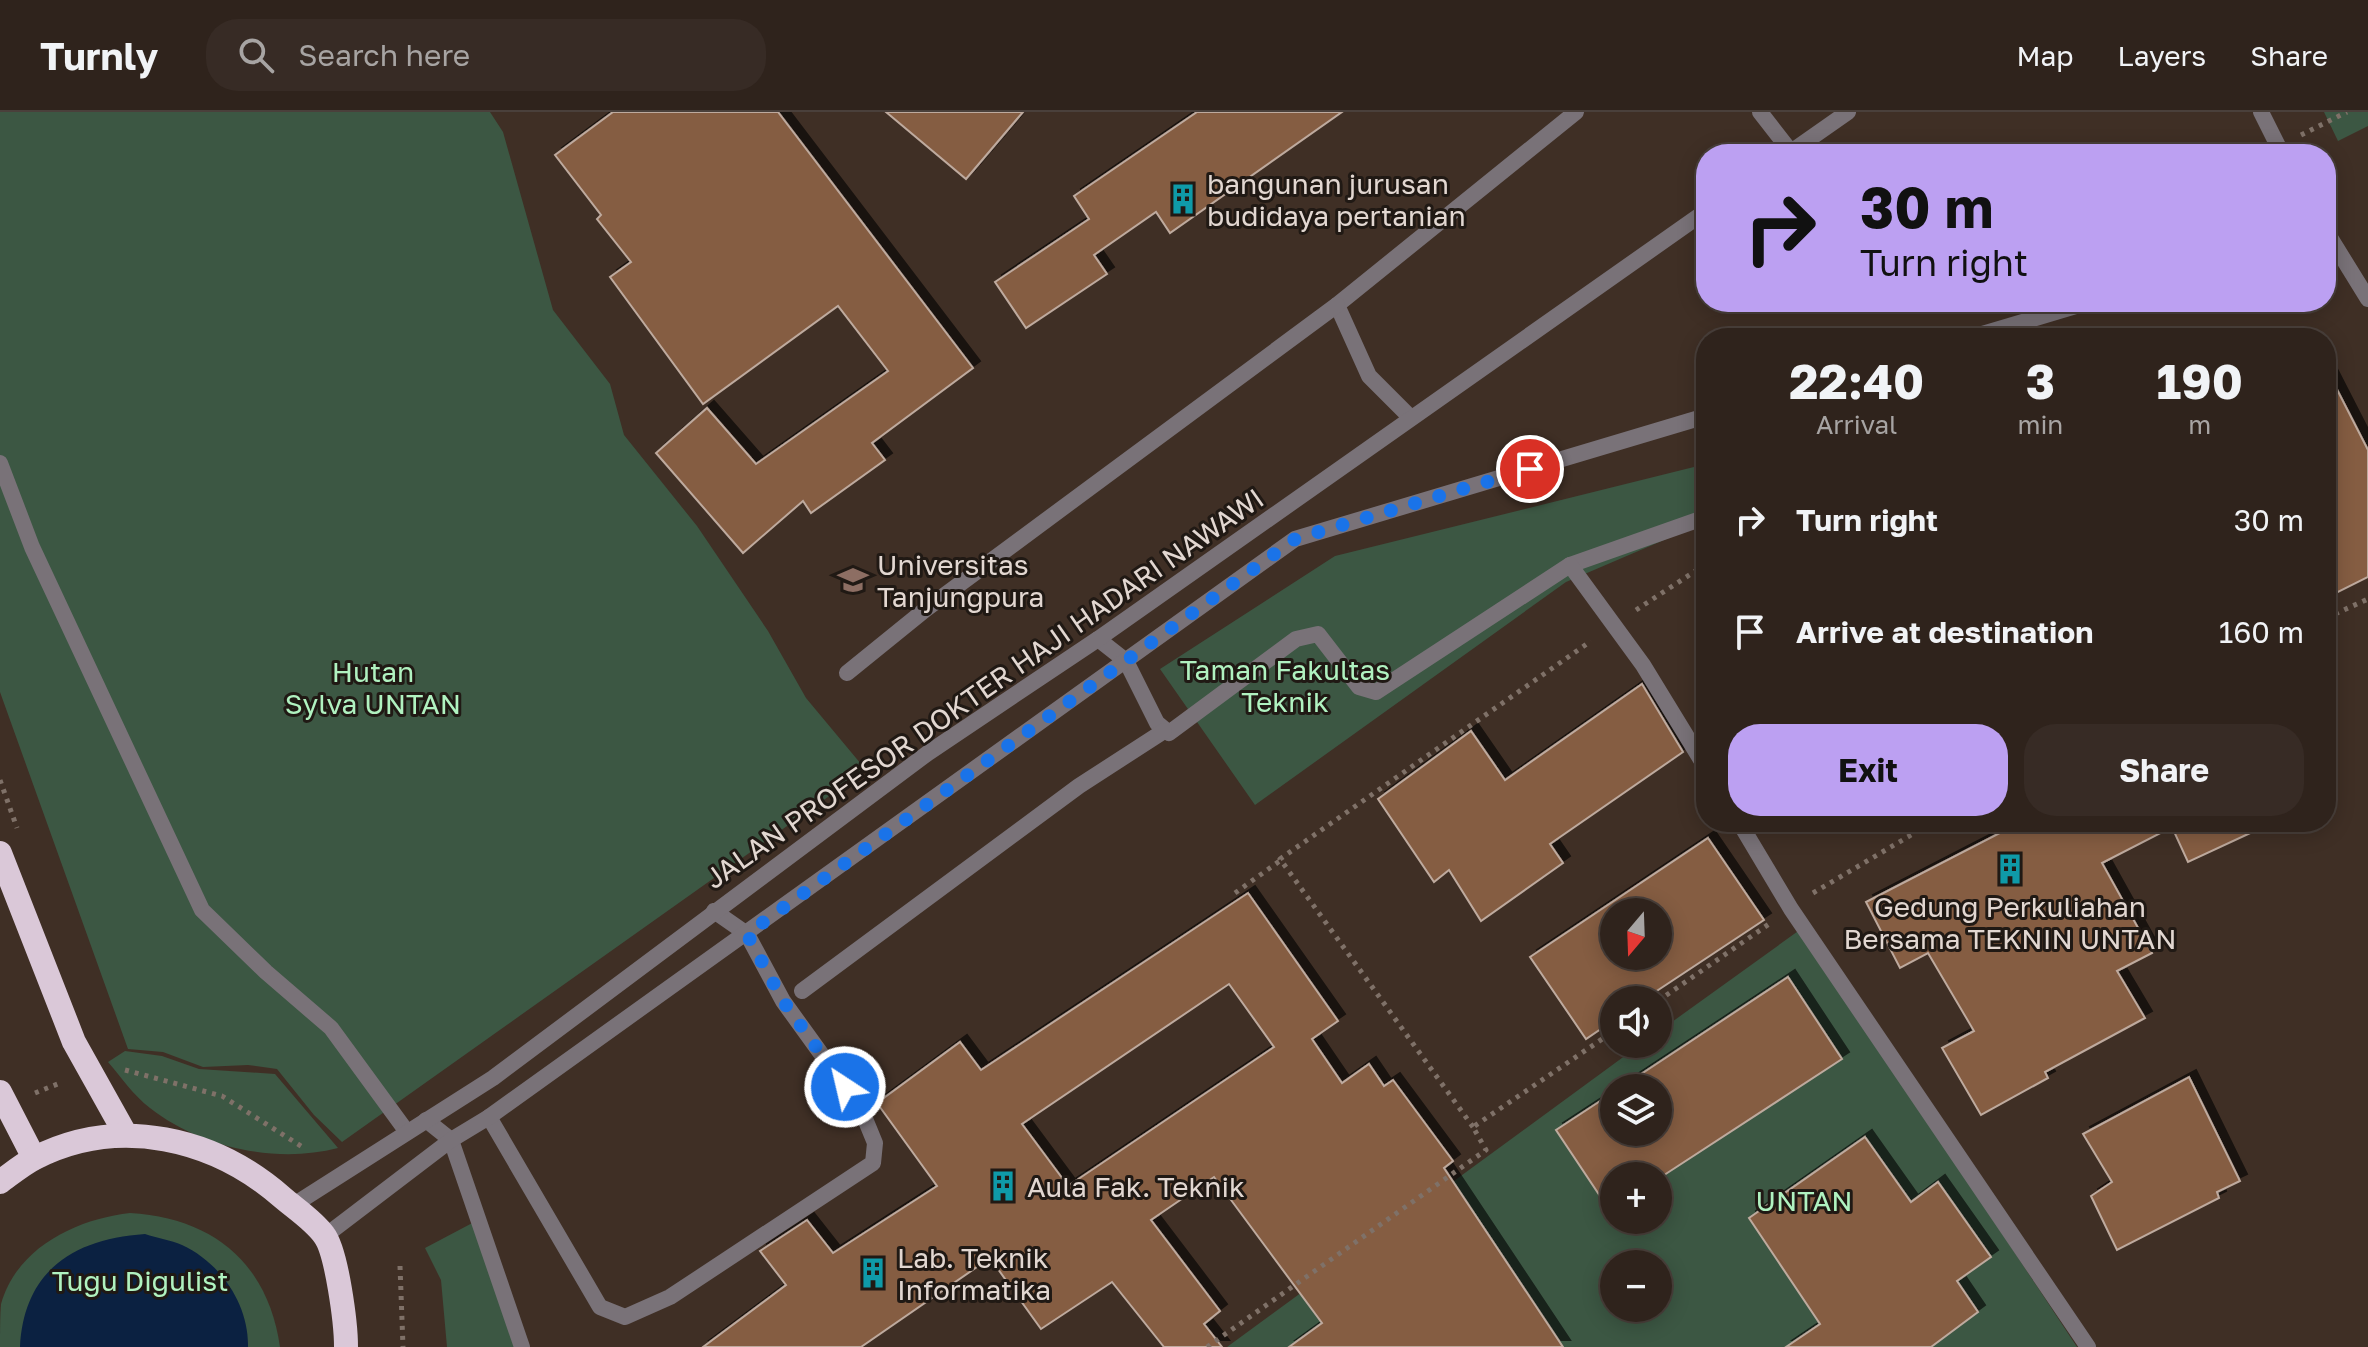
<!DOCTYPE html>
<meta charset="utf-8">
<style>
:root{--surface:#2f231c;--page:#372b25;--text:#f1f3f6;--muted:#a7a4a3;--line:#4a403b;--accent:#bca0f2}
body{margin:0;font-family:"Golos Text",sans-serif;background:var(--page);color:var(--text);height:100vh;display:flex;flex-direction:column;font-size:30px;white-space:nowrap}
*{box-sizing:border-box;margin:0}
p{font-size:26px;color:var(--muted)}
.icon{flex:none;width:44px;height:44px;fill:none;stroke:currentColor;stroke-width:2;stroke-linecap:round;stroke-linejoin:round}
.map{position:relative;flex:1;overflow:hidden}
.details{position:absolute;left:1696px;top:216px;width:640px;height:504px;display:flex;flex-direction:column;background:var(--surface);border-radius:32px;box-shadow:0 4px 20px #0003,0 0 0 2px var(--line)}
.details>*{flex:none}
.banner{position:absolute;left:1696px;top:32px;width:640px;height:168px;border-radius:32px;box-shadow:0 4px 20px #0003,0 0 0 2px var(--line);background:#bca0f2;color:#111;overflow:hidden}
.needle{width:52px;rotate:199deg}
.buttons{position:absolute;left:1600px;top:786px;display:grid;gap:16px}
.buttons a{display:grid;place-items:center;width:72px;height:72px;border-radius:50%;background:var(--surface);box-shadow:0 4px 20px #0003,0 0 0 2px var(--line);font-size:40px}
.pin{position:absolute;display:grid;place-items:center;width:68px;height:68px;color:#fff;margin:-34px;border:4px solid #fff;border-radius:50%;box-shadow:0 2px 8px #0007}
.me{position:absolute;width:88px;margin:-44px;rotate:325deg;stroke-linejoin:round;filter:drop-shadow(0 0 6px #0008)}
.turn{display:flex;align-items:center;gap:28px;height:168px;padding:0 32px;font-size:36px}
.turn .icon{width:104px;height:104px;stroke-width:2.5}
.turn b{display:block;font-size:56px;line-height:68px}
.eta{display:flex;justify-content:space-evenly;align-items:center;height:136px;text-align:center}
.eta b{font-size:48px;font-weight:700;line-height:56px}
.button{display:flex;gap:16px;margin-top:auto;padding:16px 32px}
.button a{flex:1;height:92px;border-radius:32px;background:var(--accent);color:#111;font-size:32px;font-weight:700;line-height:92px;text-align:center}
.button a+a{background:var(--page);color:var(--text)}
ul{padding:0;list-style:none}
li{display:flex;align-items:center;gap:24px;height:112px;padding:0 32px}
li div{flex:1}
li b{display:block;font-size:30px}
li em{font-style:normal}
header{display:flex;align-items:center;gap:48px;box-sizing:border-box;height:112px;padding:0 40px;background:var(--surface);border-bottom:2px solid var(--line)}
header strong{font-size:38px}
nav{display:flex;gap:44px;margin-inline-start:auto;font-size:28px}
.search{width:560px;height:72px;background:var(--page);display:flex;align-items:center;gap:20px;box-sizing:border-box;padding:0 28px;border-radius:32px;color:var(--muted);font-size:30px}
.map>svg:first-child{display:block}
.green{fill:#3c5743;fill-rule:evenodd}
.water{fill:#0b2141}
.building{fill:#855d43;stroke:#beaa9e;stroke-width:2;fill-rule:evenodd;filter:url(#shadow)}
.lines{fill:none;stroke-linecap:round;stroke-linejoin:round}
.path{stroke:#7f7168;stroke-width:5;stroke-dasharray:4 6;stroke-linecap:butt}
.lane{stroke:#797278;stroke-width:16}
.highway{stroke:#dac8d8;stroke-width:24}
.route{stroke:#1a73e8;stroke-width:14;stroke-dasharray:0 25.2}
.labels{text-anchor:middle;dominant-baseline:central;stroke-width:6;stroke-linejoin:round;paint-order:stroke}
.poi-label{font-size:28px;fill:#e2d7d1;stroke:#201914;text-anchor:start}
.park-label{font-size:28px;fill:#b0f2c0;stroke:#201914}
.street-label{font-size:28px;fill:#e2d7d1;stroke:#201914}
</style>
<header>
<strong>Turnly</strong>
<div class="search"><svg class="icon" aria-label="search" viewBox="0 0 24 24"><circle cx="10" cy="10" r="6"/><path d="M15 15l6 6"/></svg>Search here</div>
<nav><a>Map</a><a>Layers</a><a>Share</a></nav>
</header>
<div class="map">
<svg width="2368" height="1235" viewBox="0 0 2368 1235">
<defs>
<filter id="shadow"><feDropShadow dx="7" dy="-7" stdDeviation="0" flood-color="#0009"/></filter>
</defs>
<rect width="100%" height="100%" fill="#3f2f25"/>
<g class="green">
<polygon points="0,0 490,0 503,20 553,198 610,272 624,323 697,414 768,519 806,586 866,658 342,1030 314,1003 277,957 248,953 203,955 163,940 128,937 0,580"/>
<polygon points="2324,0 2368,0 2368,14 2338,29"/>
<polygon points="1706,352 1706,410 1566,470 1255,693 1160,557 1335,444"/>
<path d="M1801,817L2077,1235H1227L1641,932H1658V920ZM1614,976H1658V1020H1614ZM1614,1064H1658V1108H1614ZM1614,1152H1658V1196H1614Z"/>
<path d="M125,939L162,944L199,957L275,962L338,1036C277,1052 201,1036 150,996C134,984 121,965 108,950Z"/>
<path d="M130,1101C213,1106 268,1151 280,1235H0C0,1222 0,1204 1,1192C17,1135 77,1107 130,1101Z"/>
<polygon points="478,1108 524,1235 447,1235 441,1168 425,1136"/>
</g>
<path class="water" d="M145,1122C157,1126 171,1128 182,1133C221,1151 249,1193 248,1235H20C24,1158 74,1127 145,1122Z"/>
<g class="building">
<polygon points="613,0 778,0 973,256 872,331 885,348 811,401 803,389 743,441 656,341 707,296 756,352 888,259 838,194 703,292 610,165 631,150 597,107 601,103 555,43"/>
<polygon points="886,0 1023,0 966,67"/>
<polygon points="1197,0 1342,0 1170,121 1156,100 1094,143 1107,162 1026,216 995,170 1089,107 1074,84"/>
<polygon points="2326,256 2368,338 2368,465 2326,486"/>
<polygon points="1642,572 1683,640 1550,732 1563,751 1481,809 1449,758 1434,770 1378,687 1471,619 1505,668"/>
<polygon points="2021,710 2274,710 2188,750 2172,715 2102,751 2152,841 2117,859 2145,906 2045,960 2048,966 1981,1003 1942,936 1974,919 1928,841 1900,856 1866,790"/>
<path d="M1708,726L1764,808L1643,888H1614V908L1586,927L1530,845ZM1614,800H1658V844H1614Z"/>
<path d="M1248,781L1338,909L1312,927L1342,971L1369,952L1384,974L1393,968L1453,1049L1444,1056L1563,1235H1289L1322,1211L1214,1065L1151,1108L1220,1199L1204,1212L1222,1235H1164L1112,1170L1041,1217L990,1146L861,1235H703L786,1173L760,1139L807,1108L833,1141L937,1074L877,991L960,930L981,958ZM1229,872L1274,935L1068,1074L1022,1012Z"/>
<polygon points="1788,865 1842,947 1658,1067 1658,1064 1614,1064 1614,1096 1610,1099 1556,1018 1614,980 1614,1020 1658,1020 1658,976 1620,976"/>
<polygon points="2189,965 2240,1069 2217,1080 2219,1086 2117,1138 2091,1084 2112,1070 2083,1022"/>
<polygon points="1865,1025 1911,1090 1938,1070 1991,1145 1957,1169 1978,1200 1931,1235 1786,1235 1820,1212 1749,1106"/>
</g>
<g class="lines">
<g class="path">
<polyline points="2301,23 2347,0"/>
<polyline points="1636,498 1706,452"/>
<polyline points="2326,506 2368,487"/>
<polyline points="0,668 17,716"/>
<polyline points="1235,781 1281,748"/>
<polyline points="1813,781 1933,710"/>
<polyline points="1658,889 1769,812"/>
<polyline points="125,958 222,984 304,1036"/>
<polyline points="35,981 60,971"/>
<polyline points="1473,1015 1280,747 1591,529"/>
<polyline points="400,1154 403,1235"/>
<polyline points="1207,1235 1486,1038 1473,1015 1614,919"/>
</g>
<g class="lane">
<polyline points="1760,0 1791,40"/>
<polyline points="2261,0 2282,42"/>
<polyline points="1788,42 1848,0"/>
<polyline points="2326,119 2368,187"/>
<polyline points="1969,226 2089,190"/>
<polyline points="1411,306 1369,264 1337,193 1576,0"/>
<polyline points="0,351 32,435 202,798 266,860 331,916 407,1020"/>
<polyline points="1570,453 1706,405"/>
<polyline points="1098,527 1126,549 1157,611 1169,621 1296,527 1318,522 1359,575 1376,580 1570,453 1643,553 1706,656"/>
<polyline points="847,561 926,497 1337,193"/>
<polyline points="1739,710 1791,797 2088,1235"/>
<polyline points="802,879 1079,674 1164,619"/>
<polyline points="489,1005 600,1195 625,1205 670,1185 873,1051 875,1031 861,997 783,889 747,822 714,799"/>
<polyline points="426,1008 451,1028 522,1235"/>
<polyline points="292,1094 493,966 928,641 1098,527 1706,99"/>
<polyline points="325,1124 451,1028 489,1005 1295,427 1706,304"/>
</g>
<g class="highway">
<polyline points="0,741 74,930 126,1023"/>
<polyline points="0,980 34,1046"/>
<path d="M0,1070C11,1062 23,1052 35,1046C119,1003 215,1026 283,1086C296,1097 314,1109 324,1123C337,1140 346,1212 346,1235"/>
</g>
</g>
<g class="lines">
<polyline class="route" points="845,975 783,889 747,822 1295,427 1530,357"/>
</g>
<defs>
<g id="building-bare" transform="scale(2.4)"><path d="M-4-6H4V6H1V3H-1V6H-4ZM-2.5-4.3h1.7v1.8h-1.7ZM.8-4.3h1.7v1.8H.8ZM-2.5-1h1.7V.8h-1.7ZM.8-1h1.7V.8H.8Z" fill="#0f9aa8" stroke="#201914" stroke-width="2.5" paint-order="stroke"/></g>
<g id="university-bare" transform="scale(2.4)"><path d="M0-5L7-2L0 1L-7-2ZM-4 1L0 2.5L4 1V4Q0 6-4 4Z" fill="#8d6e63" stroke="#201914" stroke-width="2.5" paint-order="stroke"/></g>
</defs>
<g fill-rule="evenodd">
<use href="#building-bare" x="1183" y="87"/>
<use href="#university-bare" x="853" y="468"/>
<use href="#building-bare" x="2010" y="757"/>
<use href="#building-bare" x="1003" y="1074"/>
<use href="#building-bare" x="873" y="1161"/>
</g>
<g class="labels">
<g class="poi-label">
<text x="1207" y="71">bangunan jurusan<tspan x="1207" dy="32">budidaya pertanian</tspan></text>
<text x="877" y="452">Universitas<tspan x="877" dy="32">Tanjungpura</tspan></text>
<text x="2010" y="794" text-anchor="middle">Gedung Perkuliahan<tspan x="2010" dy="32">Bersama TEKNIN UNTAN</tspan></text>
<text x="1027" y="1074">Aula Fak. Teknik</text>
<text x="897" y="1145">Lab. Teknik<tspan x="897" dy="32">Informatika</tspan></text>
</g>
<g class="park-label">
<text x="1285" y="557">Taman Fakultas<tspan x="1285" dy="32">Teknik</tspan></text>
<text x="373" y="559">Hutan<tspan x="373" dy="32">Sylva UNTAN</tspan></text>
<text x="1804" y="1088">UNTAN</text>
<text x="140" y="1168">Tugu Digulist</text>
</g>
<g class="street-label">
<text transform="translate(984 576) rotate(-35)">JALAN PROFESOR DOKTER HAJI HADARI NAWAWI</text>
</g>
</g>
</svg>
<div class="buttons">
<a><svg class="needle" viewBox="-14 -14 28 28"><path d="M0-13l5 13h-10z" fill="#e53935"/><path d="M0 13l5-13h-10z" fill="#a7a4a3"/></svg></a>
<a><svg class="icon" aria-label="sound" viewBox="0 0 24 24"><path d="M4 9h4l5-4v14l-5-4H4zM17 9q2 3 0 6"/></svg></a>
<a><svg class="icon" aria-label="layers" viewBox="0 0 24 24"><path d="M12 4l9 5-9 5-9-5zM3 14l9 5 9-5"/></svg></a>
<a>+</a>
<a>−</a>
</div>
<div class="pin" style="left:1530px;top:357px;background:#d93025"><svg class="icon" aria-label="arrive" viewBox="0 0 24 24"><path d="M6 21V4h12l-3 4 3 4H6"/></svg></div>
<svg class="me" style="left:845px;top:975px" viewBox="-20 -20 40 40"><circle r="17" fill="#1a73e8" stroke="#fff" stroke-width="3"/><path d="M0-11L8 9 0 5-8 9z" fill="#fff"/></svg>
<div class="banner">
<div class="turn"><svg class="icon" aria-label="right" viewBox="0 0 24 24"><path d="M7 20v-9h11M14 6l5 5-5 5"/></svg><div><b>30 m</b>Turn right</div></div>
</div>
<section class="details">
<div class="eta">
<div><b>22:40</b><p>Arrival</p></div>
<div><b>3</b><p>min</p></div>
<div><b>190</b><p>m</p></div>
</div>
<ul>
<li><svg class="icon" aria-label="right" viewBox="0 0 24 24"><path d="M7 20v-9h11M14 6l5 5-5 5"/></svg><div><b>Turn right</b></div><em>30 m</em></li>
<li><svg class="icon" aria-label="arrive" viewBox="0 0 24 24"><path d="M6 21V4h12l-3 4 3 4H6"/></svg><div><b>Arrive at destination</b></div><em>160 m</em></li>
</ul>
<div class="button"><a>Exit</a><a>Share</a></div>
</section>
</div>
